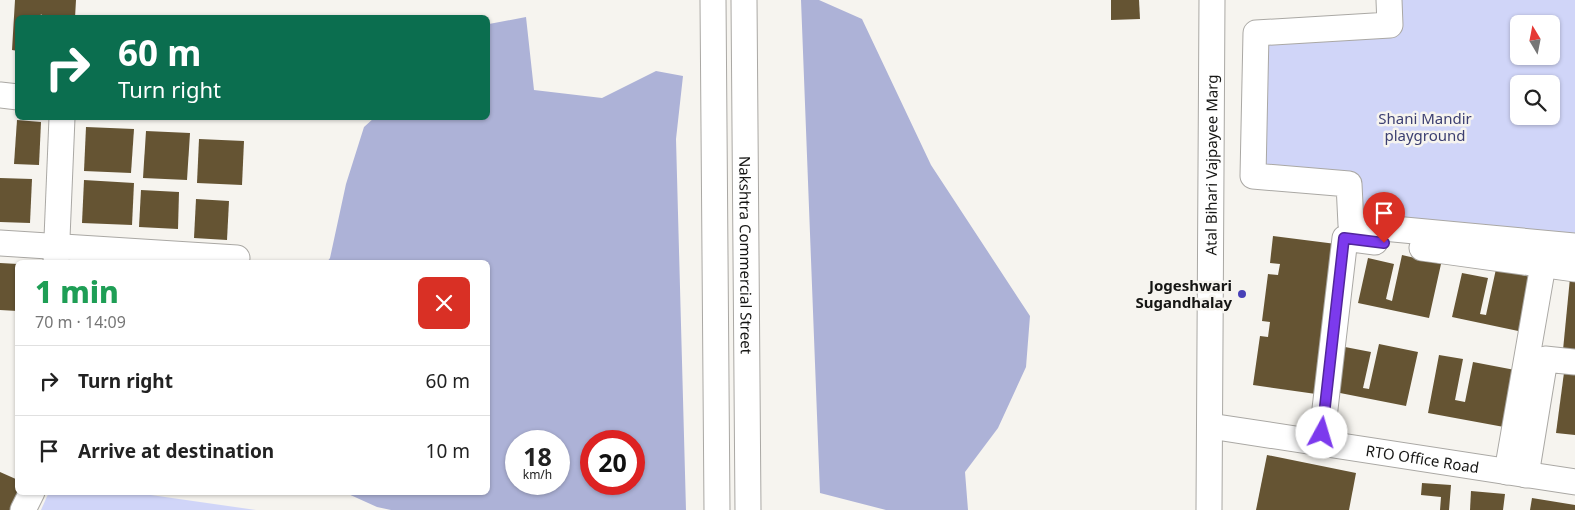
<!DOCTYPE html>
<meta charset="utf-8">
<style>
:root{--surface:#fff;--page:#f2f2f2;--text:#222;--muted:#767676;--line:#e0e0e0}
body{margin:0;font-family:"Noto Sans",sans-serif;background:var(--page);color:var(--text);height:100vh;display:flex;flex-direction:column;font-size:19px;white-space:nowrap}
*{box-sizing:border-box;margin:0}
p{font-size:16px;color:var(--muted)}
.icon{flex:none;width:28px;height:28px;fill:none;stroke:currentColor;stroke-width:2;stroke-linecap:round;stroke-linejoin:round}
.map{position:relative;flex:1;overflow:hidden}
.panel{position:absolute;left:15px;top:260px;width:475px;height:235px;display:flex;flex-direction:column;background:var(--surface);border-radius:8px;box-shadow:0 1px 4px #0004}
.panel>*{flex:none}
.top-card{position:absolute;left:15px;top:15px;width:475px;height:105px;border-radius:8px;box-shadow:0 1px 4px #0004;background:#0b6e4f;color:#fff;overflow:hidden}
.needle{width:32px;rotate:350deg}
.buttons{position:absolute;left:1510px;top:15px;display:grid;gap:10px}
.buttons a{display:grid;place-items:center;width:50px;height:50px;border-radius:8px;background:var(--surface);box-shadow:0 1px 4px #0004;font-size:25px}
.speed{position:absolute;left:505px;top:430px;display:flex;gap:10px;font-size:25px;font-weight:700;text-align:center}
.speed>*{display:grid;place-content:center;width:65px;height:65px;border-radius:50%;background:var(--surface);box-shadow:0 1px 4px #0004;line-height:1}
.speed small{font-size:12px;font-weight:400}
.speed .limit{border:8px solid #d22;background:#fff;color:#111}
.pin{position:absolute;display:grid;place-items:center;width:42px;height:42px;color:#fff;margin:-51px -21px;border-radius:50% 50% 50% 0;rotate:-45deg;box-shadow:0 0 5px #0007}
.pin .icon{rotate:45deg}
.me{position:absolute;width:55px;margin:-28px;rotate:6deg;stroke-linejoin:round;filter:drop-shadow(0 0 4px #0008)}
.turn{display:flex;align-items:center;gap:18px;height:105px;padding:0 20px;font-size:22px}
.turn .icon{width:65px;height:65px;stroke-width:2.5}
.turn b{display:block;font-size:35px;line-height:42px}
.round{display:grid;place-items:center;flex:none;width:52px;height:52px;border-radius:8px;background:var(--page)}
.head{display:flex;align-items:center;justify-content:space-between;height:85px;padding:0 20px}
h1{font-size:30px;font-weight:800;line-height:38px;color:#1e9e55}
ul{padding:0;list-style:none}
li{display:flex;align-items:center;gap:15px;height:70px;padding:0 20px;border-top:1px solid var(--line)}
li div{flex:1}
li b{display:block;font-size:19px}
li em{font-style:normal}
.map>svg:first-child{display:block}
.green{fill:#d0d5f8;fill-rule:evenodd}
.water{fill:#adb2d7;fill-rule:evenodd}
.building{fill:#655433}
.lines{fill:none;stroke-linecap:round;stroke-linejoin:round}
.minor-casing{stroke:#aaa8a4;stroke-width:27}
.minor{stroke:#fff;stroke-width:25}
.route-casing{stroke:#51269a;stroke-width:12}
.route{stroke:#7c3aed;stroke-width:9}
.poi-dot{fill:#4841b7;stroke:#f6f4ef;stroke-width:2}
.labels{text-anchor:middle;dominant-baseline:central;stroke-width:5;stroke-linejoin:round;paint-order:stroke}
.park-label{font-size:15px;fill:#3c3f71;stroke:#f6f4ef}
.street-label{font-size:15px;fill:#161614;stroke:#f6f4ef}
.poi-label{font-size:15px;font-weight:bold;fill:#161614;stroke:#f6f4ef;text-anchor:end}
</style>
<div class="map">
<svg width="1575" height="510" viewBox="0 0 1575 510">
<rect width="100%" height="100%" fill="#f6f4ef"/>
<g class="green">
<path d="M1389,0H1575V246L1351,225L1349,184L1263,186L1267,39L1390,37ZM1519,24H1551V56H1519ZM1519,84H1551V116H1519Z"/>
<polygon points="49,492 137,493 256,510 41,510"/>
</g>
<g class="water">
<polygon points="801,0 819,0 862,19 931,165 1030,316 1026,367 998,428 965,472 968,510 886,510 820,493"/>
<path d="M526,17L534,90L602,98L656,71L683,76L676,139L686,510H391L377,507L346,493L488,492V262H327L330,258L346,184L364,127L374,118H488V26L489,24ZM516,441H559V484H516ZM591,441H634V484H591Z"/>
</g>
<g class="building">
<polygon points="15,0 76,0 75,18 44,18 41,14 40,18 18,18 18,51 12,50"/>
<polygon points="1111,0 1139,0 1140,19 1111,20"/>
<polygon points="17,120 41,122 39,165 14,164"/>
<polygon points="86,127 134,129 131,173 84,171"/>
<polygon points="146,131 190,133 187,180 143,178"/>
<polygon points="199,139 244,141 242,185 197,183"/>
<polygon points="0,178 32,179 30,223 0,222"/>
<polygon points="84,180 134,183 132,225 82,223"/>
<polygon points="141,190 179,192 178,229 139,227"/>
<polygon points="196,199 229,201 227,240 194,238"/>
<polygon points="1273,236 1336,244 1316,394 1253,385 1260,336 1268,337 1270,322 1262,321 1268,274 1278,275 1280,264 1270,263"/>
<polygon points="1402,255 1441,264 1429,318 1358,303 1368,258 1394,264 1386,299 1392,301"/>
<polygon points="0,263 18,264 18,311 0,310"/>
<polygon points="1496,269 1535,278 1523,332 1452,317 1462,273 1488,278 1480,314 1486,315"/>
<polygon points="1570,278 1575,278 1575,351 1563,350"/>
<polygon points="1379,344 1418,352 1406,406 1335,392 1345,347 1371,352 1363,388 1369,389"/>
<polygon points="1439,355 1463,359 1455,400 1465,402 1473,362 1515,370 1504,427 1428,413"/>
<polygon points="1565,365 1575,366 1575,435 1556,433"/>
<polygon points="1267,455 1356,473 1349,510 1256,510"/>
<polygon points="0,472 18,480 18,492 21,492 13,510 0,510"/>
<polygon points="1422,483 1451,485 1449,510 1440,510 1441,497 1421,495"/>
<polygon points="1471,491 1505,494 1503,510 1470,510"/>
<polygon points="1532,498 1575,505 1575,510 1530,510"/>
</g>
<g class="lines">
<g class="minor-casing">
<g id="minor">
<polyline points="713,0 717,510"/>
<path id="s1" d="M744,0L748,510"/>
<polyline points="1389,0 1390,25 1256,33 1253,176 1349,184 1351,225 1575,246"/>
<polyline points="0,95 18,97"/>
<polyline points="0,243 237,258"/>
<polyline points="1422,248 1575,269"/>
<polyline points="56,262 62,118"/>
<path id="s2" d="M1210,426L1575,482"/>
<polyline points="1321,443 1345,238 1375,242"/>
<polyline points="1507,472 1543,265"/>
<polyline points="1526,475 1545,359 1575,362"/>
<polyline points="23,510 32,492"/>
<path id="s3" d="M1209,510L1212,0"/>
</g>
</g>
<use href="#minor" class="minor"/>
</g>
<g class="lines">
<g class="route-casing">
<polyline id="route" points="1322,433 1344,238 1384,243"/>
</g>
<use href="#route" class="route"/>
</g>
<circle class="poi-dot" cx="1242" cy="294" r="5"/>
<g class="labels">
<g class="park-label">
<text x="1425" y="118">Shani Mandir<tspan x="1425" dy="17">playground</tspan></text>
</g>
<g class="street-label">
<text stroke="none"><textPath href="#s3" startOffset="345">Atal Bihari Vajpayee Marg</textPath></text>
<text stroke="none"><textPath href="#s1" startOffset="255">Nakshtra Commercial Street</textPath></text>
<text stroke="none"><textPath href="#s2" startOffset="215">RTO Office Road</textPath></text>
</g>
<g class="poi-label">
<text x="1232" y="285">Jogeshwari<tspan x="1232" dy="17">Sugandhalay</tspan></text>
</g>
</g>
</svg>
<div class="buttons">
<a><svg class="needle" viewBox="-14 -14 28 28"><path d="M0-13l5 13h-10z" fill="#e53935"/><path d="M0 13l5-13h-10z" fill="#767676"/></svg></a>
<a><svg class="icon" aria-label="search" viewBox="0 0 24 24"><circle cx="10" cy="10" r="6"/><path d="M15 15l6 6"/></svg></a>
</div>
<div class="speed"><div>18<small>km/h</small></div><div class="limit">20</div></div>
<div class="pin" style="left:1384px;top:243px;background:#d93025"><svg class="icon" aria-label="arrive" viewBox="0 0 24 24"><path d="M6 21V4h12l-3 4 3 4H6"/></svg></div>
<svg class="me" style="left:1322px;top:433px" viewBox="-20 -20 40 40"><circle r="19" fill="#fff"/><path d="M0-13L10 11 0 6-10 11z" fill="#7c3aed"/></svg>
<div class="top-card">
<div class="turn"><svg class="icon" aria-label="right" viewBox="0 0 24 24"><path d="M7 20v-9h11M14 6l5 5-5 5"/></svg><div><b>60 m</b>Turn right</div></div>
</div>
<section class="panel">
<div class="head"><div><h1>1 min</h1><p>70 m · 14:09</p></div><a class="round" style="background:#d93025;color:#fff"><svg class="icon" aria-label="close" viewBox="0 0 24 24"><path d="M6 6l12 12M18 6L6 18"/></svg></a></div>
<ul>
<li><svg class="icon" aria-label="right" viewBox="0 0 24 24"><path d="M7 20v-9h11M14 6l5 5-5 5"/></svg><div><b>Turn right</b></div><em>60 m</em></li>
<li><svg class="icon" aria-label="arrive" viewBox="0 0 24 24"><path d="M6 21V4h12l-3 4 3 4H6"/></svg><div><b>Arrive at destination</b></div><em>10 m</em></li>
</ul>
</section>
</div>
